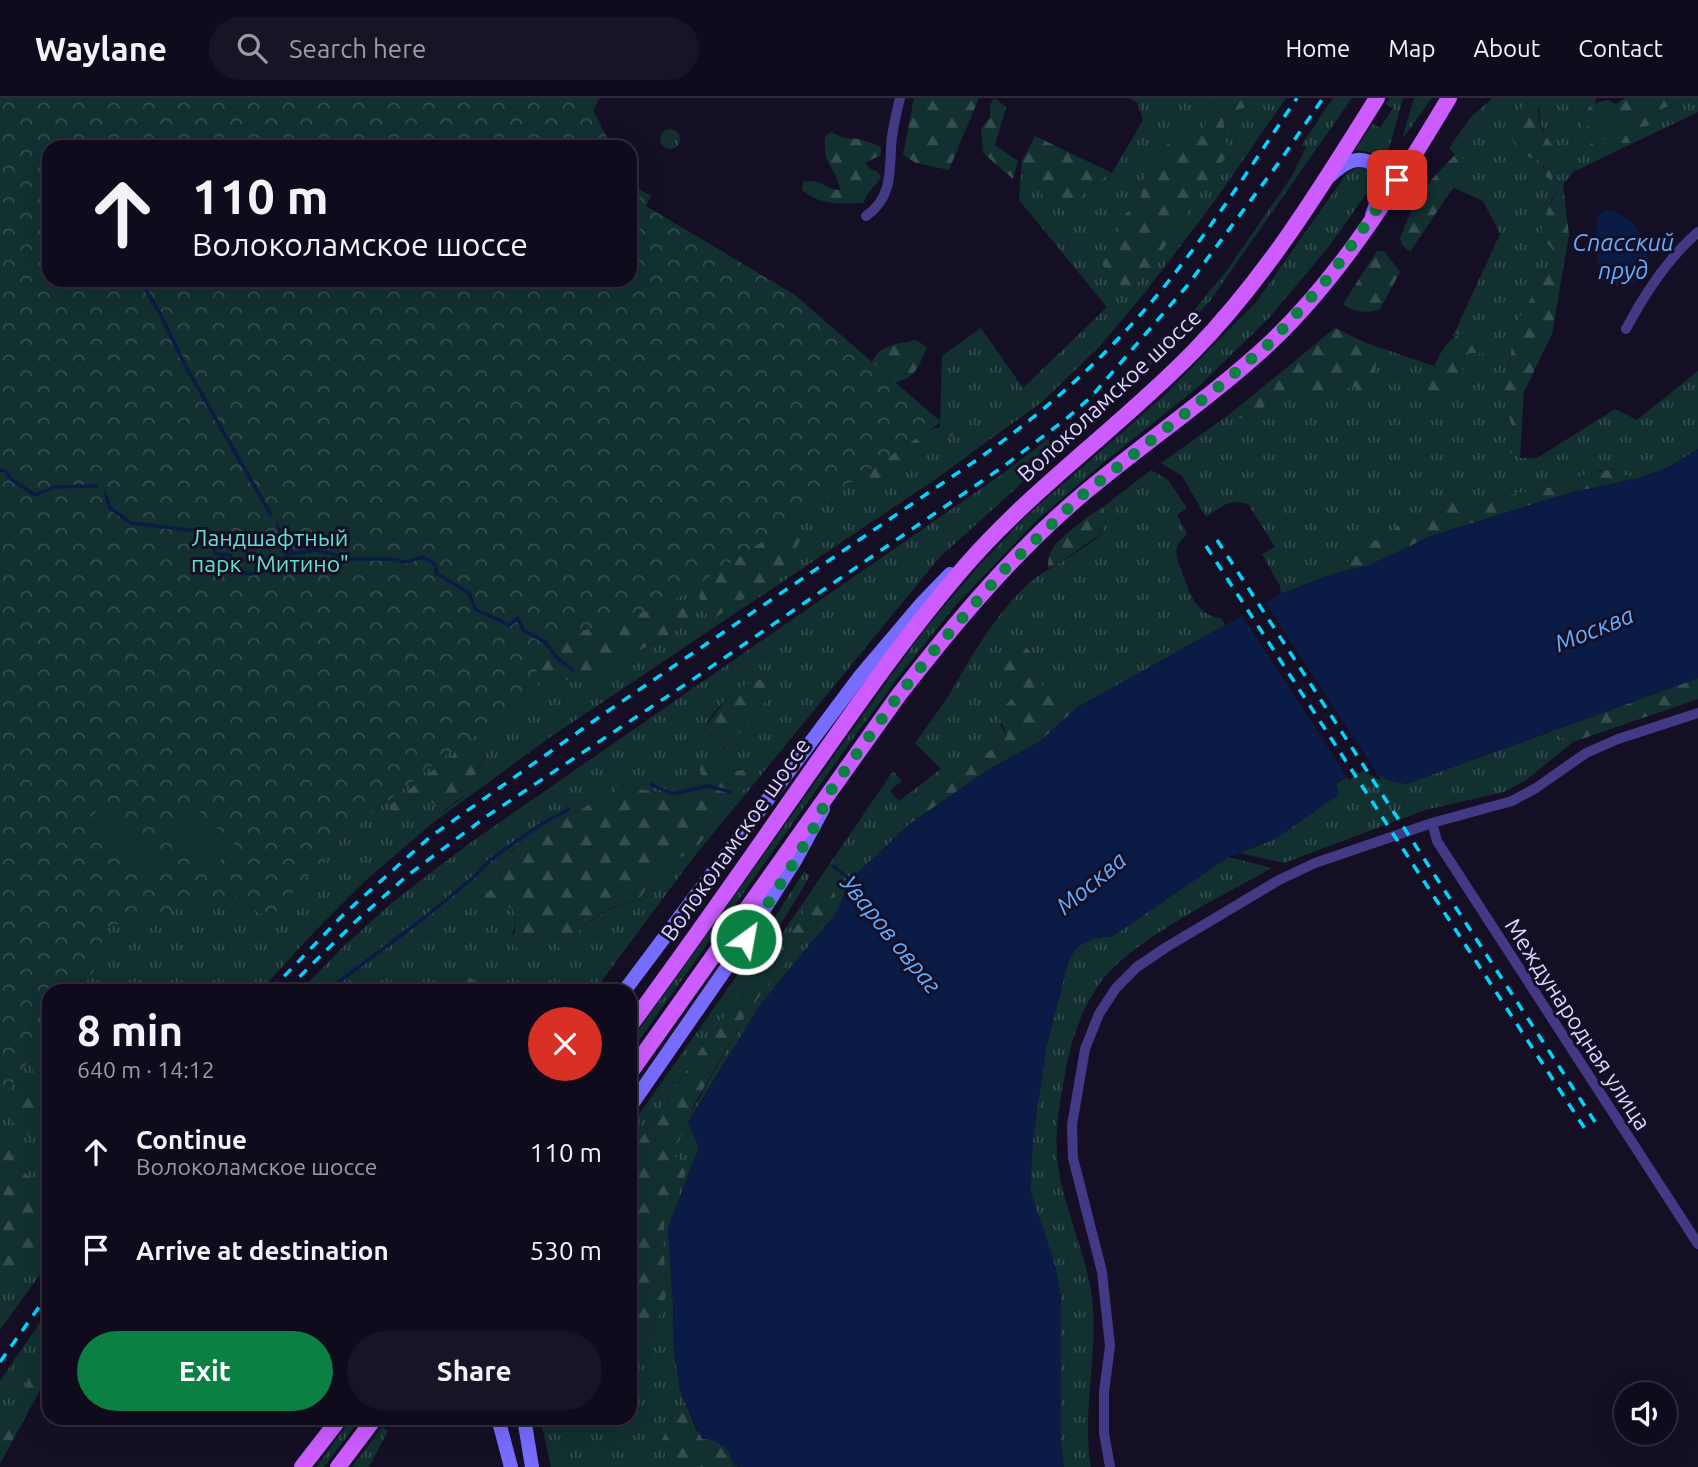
<!DOCTYPE html>
<meta charset="utf-8">
<style>
:root{--surface:#100b1c;--page:#191425;--text:#f1f3f6;--muted:#9c9ba3;--line:#302b3b;--accent:#0b8043}
body{margin:0;font-family:Ubuntu,sans-serif;background:var(--page);color:var(--text);height:100vh;display:flex;flex-direction:column;font-size:26px;white-space:nowrap}
*{box-sizing:border-box;margin:0}
p{font-size:23px;color:var(--muted)}
.icon{flex:none;width:38px;height:38px;fill:none;stroke:currentColor;stroke-width:2;stroke-linecap:round;stroke-linejoin:round}
.map{position:relative;flex:1;overflow:hidden}
.sheet{position:absolute;left:42px;top:886px;width:595px;height:441px;display:flex;flex-direction:column;background:var(--surface);border-radius:21px;box-shadow:0 7px 28px #0002,0 0 0 2px var(--line)}
.sheet>*{flex:none}
.top-card{position:absolute;left:42px;top:42px;width:595px;height:147px;border-radius:21px;box-shadow:0 7px 28px #0002,0 0 0 2px var(--line);background:#100b1c;color:var(--text);overflow:hidden}
.tools{position:absolute;left:1614px;top:1284px;display:grid;gap:14px}
.tools a{display:grid;place-items:center;width:63px;height:63px;border-radius:50%;background:var(--surface);box-shadow:0 7px 28px #0002,0 0 0 2px var(--line);font-size:35px}
.pin{position:absolute;display:grid;place-items:center;width:60px;height:60px;color:#fff;margin:-30px;border-radius:14px;box-shadow:0 4px 10px #0006}
.me{position:absolute;width:77px;margin:-38px;rotate:32deg;stroke-linejoin:round;filter:drop-shadow(0 0 5px #0008)}
.turn{display:flex;align-items:center;gap:24px;height:147px;padding:0 35px;font-size:32px}
.turn .icon{width:91px;height:91px;stroke-width:2.5}
.turn b{display:block;font-size:49px;line-height:60px}
.round{display:grid;place-items:center;flex:none;width:74px;height:74px;border-radius:37px;background:var(--page)}
.headline{display:flex;align-items:center;justify-content:space-between;height:119px;padding:0 35px}
h1{font-size:42px;font-weight:700;line-height:52px}
.button{display:flex;gap:14px;margin-top:auto;padding:14px 35px}
.button a{flex:1;height:80px;border-radius:42px;background:var(--accent);color:#fff;font-size:28px;font-weight:700;line-height:80px;text-align:center}
.button a+a{background:var(--page);color:var(--text)}
ul{padding:0;list-style:none}
li{display:flex;align-items:center;gap:21px;height:98px;padding:0 35px}
li div{flex:1}
li b{display:block;font-size:26px}
li em{font-style:normal}
header{display:flex;align-items:center;gap:42px;box-sizing:border-box;height:98px;padding:0 35px;background:var(--surface);border-bottom:2px solid var(--line)}
header strong{font-size:33px}
nav{display:flex;gap:38px;margin-inline-start:auto;font-size:24px}
.search{width:490px;height:63px;background:var(--page);display:flex;align-items:center;gap:18px;box-sizing:border-box;padding:0 24px;border-radius:38px;color:var(--muted);font-size:26px}
.map>svg:first-child{display:block}
.grass{fill:url(#grass-tufts);fill-rule:evenodd}
.forest{fill:url(#forest-firs)}
.park{fill:url(#park-crowns)}
.garden{fill:#123030}
.water{fill:#0a1c45}
.pier{fill:#150f26}
.lines{fill:none;stroke-linecap:round;stroke-linejoin:round}
.stream{stroke:#0a1c45;stroke-width:3.5}
.street{stroke:#423a85;stroke-width:10}
.secondary{stroke:#786cff;stroke-width:14}
.primary{stroke:#cc5cff;stroke-width:16}
.rail{stroke:#01d6ff;stroke-width:3.5;stroke-dasharray:10 9;stroke-linecap:butt}
.route{stroke:#0b8043;stroke-width:12;stroke-dasharray:0 21.6}
.labels{text-anchor:middle;dominant-baseline:central;stroke-width:6;stroke-linejoin:round;paint-order:stroke}
.street-label{font-size:23px;fill:#dcd5ff;stroke:#150f26}
.park-label{font-size:23px;fill:#60e0c8;stroke:#150f26}
.water-label{font-size:24px;font-style:italic;fill:#63adff;stroke:#150f26}
</style>
<header>
<strong>Waylane</strong>
<div class="search"><svg class="icon" aria-label="search" viewBox="0 0 24 24"><circle cx="10" cy="10" r="6"/><path d="M15 15l6 6"/></svg>Search here</div>
<nav><a>Home</a><a>Map</a><a>About</a><a>Contact</a></nav>
</header>
<div class="map">
<svg width="1698" height="1369" viewBox="0 0 1698 1369">
<defs>
<pattern id="grass-tufts" width="24" height="20" patternUnits="userSpaceOnUse" patternTransform="scale(1.75)"><rect width="24" height="20" fill="#123030"/><path d="M3 7l-1-3M5 7V3M7 7l1-3M15 17l-1-3M17 17v-4M19 17l1-3" fill="none" stroke="#344d4f"/></pattern>
<pattern id="forest-firs" width="22" height="20" patternUnits="userSpaceOnUse" patternTransform="scale(1.75)"><rect width="22" height="20" fill="#123030"/><path d="M5 1l3.5 6h-7zM16 11l3.5 6h-7z" fill="#344d4f"/></pattern>
<pattern id="park-crowns" width="20" height="18" patternUnits="userSpaceOnUse" patternTransform="scale(1.75)"><rect width="20" height="18" fill="#123030"/><path d="M2 6a3 3 0 1 1 6 0M12 15a3 3 0 1 1 6 0" fill="none" stroke="#344d4f"/></pattern>
</defs>
<rect width="100%" height="100%" fill="#150f26"/>
<g class="grass">
<path d="M1128,0H1217L1209,16L1204,32L1163,50L1143,84L1141,98L1124,118L1121,130L1106,153L1212,75L1229,54L1225,41L1223,15L1249,9L1256,0H1286L1214,104L1143,197L1100,248L1042,304L930,385L549,640L430,727L365,783L314,834L261,892H79L93,874L105,829L232,796L265,819L277,813L344,738L439,661L539,595L530,556L540,575C549,576 555,579 564,581C575,585 579,581 592,589L624,561L688,526L680,509L667,512L651,506L703,473L699,499L710,523L788,472L796,463V450L782,436L770,433L847,380L871,387L948,341L956,333L940,329L942,258L981,230L1023,290L1107,209L1019,102L1022,63L1028,72L1031,85L1082,96L1092,92L1097,83L1112,75L1143,22L1137,4ZM487,655L462,700L442,715C432,702 426,698 409,703Z"/>
<path d="M1333,0H1352L1210,203L1142,276L939,460L693,760L595,892H549L544,887C526,888 506,898 489,890L442,892L433,886L427,892H301L344,848L394,803L467,747L1005,374L1049,340V348L1111,302L1182,227L1227,172L1292,78L1306,49L1301,48ZM764,581L774,584L771,600L760,608L735,640L718,654L703,635C710,612 740,585 764,581ZM763,667L692,755L669,763L663,773L653,781L638,803C604,807 584,828 560,850L556,838L549,834L542,837L530,850L512,836L516,824L513,811L501,806V780L495,768L532,734L544,729L564,712L577,714L599,699L612,698L619,687C640,693 661,693 682,698L703,684L699,670L721,668L730,673Z"/>
<polygon points="1390,0 1403,0 1385,65 1369,54 1355,52 1373,26 1380,30 1393,10 1386,6"/>
<polygon points="1414,0 1432,0 1404,39 1403,38"/>
<path d="M1493,0H1590L1591,6L1587,12L1575,15L1584,29L1607,16L1614,35L1610,42L1596,56L1618,45H1630L1640,29L1652,27L1659,12L1689,0H1698V14L1573,74L1551,102L1547,120L1542,129V138L1553,152L1554,161L1520,219L1512,245L1510,264L1502,291L1511,326L1516,334L1509,354L1520,360H1537L1615,311L1637,322L1698,273V351L1667,370L1639,380L1625,377L1613,371L1599,373L1586,376L1561,387L1494,400L1482,408L1469,410L1454,390L1441,413L1400,425L1390,436L1366,446L1347,465L1338,467L1330,471L1329,477L1281,496L1280,488L1262,456L1275,449L1248,406C1229,401 1222,408 1206,419L1182,378L1161,365L1231,315L1237,321L1252,318L1290,289L1328,295L1344,290L1356,289L1365,304L1376,266L1366,245L1434,268L1432,277L1443,301C1457,287 1462,282 1463,262L1469,255L1478,257L1463,235L1453,238L1500,136L1483,103L1452,89L1456,85L1463,61L1455,57L1449,50L1471,19ZM1539,10C1540,24 1541,34 1551,45L1552,83L1545,78L1543,66L1536,60C1513,58 1512,38 1514,19L1521,13Z"/>
<circle cx="670" cy="41" r="10"/>
<path d="M1358,69C1369,70 1374,78 1371,89L1327,151L1268,221L1197,290L1108,361L1037,422L955,508L903,573L854,639L630,955V944L923,533L980,467L1024,420L1167,295L1256,204L1347,75Z"/>
<path d="M1151,372L1168,382L1187,410L1177,417L1187,436C1184,439 1179,445 1177,449C1175,457 1179,465 1181,471C1188,492 1196,518 1221,520L1225,527L1078,609L1042,589L1039,576L1029,566L1021,544L1009,551L1017,598L1000,627L1007,638L998,647L953,677L941,671L925,691L914,698L899,719L911,725L851,781L837,814L760,907L688,1024L699,1049L668,1130L673,1206L674,1253L680,1292L686,1307L674,1315L662,1342L668,1366L667,1369H551L540,1320H630V1260L656,1227L667,1195L663,1143L665,1119L680,1092L673,1057L682,1031L742,923L771,882L836,802L812,797L799,825L713,933L630,1057V1029L740,873L804,774L810,778L765,852H771L893,673L902,683L890,692L899,703L941,671L915,645C927,628 941,610 952,592C973,555 996,516 1027,487C1044,470 1097,448 1104,430C1107,422 1105,417 1103,409Z"/>
<polygon points="1550,634 1573,644 1526,682 1504,694 1425,712 1284,765 1239,755 1275,741 1339,696 1336,686 1363,669 1406,686"/>
<path d="M1228,759L1272,770C1224,797 1127,844 1098,888C1079,915 1069,950 1064,982C1059,1010 1054,1038 1058,1067C1064,1112 1086,1154 1092,1200C1099,1257 1081,1313 1091,1369H1064L1061,1348V1199L1055,1168L1030,1092L1033,1040L1046,950L1069,861L1078,848L1094,840L1113,838Z"/>
<path d="M49,933C49,961 28,980 8,997L40,1040L49,1041V1079L33,1082L18,1069L10,1051L0,1050V1004Z"/>
<polygon points="49,1140 49,1164 0,1232 0,1190 27,1165 37,1148"/>
<polygon points="49,1211 49,1251 30,1274 22,1302 0,1336 0,1283"/>
<polygon points="352,1320 361,1320 324,1369 316,1369"/>
<polygon points="382,1329 388,1333 369,1369 352,1369"/>
</g>
<g class="forest">
<polygon points="914,0 979,0 949,72 916,65 903,57"/>
<polygon points="994,0 1006,9 995,47 1018,63 1013,81 983,55 981,30 990,20 990,7"/>
<path d="M1217,0H1256L1249,9L1223,15L1225,41L1230,54C1207,82 1188,113 1168,143C1159,157 1149,178 1135,186C1120,195 1107,176 1102,165L1106,153L1121,130L1124,118L1141,98L1143,84L1163,50L1193,25L1204,32L1209,16Z"/>
<polygon points="1590,0 1596,0 1595,5 1608,2 1616,6 1625,0 1689,0 1659,12 1652,27 1640,29 1630,45 1618,45 1596,56 1588,49 1596,40 1610,42 1614,35 1607,16 1584,30 1574,15 1587,12 1591,6"/>
<path d="M1535,2C1539,11 1538,20 1541,30C1543,36 1547,39 1550,44C1557,53 1553,72 1552,83L1545,78C1544,74 1545,70 1543,67C1539,59 1531,61 1524,57C1516,53 1509,37 1510,28C1511,19 1521,12 1525,4Z"/>
<path d="M831,34L844,40L860,41L881,49V57L865,65L870,71L877,73L881,79C874,90 869,91 863,105C842,106 818,107 802,92L803,84C822,80 824,91 840,92C837,69 822,68 825,39Z"/>
<path d="M1035,38L1112,75L1097,83L1092,92L1082,96L1072,116C1063,115 1036,93 1031,85C1027,78 1027,70 1022,63Z"/>
<path d="M1455,57L1463,61L1456,85L1410,154L1402,147L1400,141C1413,104 1426,85 1455,57Z"/>
<path d="M1563,87L1569,137L1552,236L1524,294L1520,360L1509,354L1516,334L1511,326L1502,291L1510,264L1512,245L1520,219L1554,161L1553,152L1541,138C1542,122 1552,98 1563,87Z"/>
<path d="M1377,153H1384L1400,174L1380,211C1370,216 1352,214 1343,206Z"/>
<polygon points="1335,230 1366,245 1376,265 1373,299 1365,304 1355,289 1344,290 1311,300 1290,289 1252,318 1237,321 1231,315"/>
<path d="M1462,235L1480,240L1487,246L1488,256L1469,255L1463,262L1462,280L1443,301L1433,303L1428,294C1430,274 1442,242 1462,235Z"/>
<path d="M916,242L927,249C914,280 913,281 880,288L870,269C877,246 895,247 916,242Z"/>
<polygon points="940,329 957,333 948,341 871,387 858,387 848,380 893,341"/>
<polygon points="1613,371 1625,377 1639,380 1569,395 1431,438 1370,467 1329,477 1329,471 1338,467 1348,465 1366,446 1390,436 1400,425 1441,413 1454,389 1470,410 1483,408 1494,400 1561,387 1586,376"/>
<path d="M1103,409C1110,433 1100,436 1082,449C1071,457 1062,464 1048,470C1048,462 1049,455 1054,448C1063,438 1092,414 1103,409Z"/>
<polygon points="794,429 802,439 796,450 796,463 788,472 710,523 699,499 703,473 770,433 782,436"/>
<path d="M424,458L651,506L667,512L680,509L693,512L688,526L624,561L592,589C579,581 575,585 564,581C555,579 549,576 540,575L530,556Z"/>
<polygon points="1020,544 1030,553 1029,566 1039,576 1043,589 1078,609 1040,643 988,672 911,725 899,719 904,706 925,691 941,670 953,677 998,647 1007,638 997,615 1016,597 997,579 991,568 997,556"/>
<polygon points="1698,580 1698,601 1573,644 1550,634"/>
<path d="M764,581L774,584L779,590L771,600L760,608L735,640L717,654L703,635C706,626 709,624 715,616C729,598 739,585 764,581Z"/>
<path d="M483,638L491,643C486,660 473,673 472,691L441,715C433,702 425,699 409,703L401,714L395,717L389,708L438,668Z"/>
<path d="M712,661L730,673L742,672L745,663L759,662L763,667L692,755L669,763L663,773L653,781L638,803C604,806 583,828 559,851L556,838L549,834L542,837L530,850L512,849L516,824L513,811L501,806L489,811L484,799L501,780L495,768V756L510,755L532,734L544,729L564,712L578,714L599,699L612,698L619,687C640,693 661,693 682,698L703,684L699,670L702,662Z"/>
<polygon points="833,789 836,802 771,882 742,923 694,1007 673,1057 688,1067 680,1092 665,1120 663,1143 667,1195 656,1227 630,1260 630,1057 713,933 799,825 812,797"/>
<polygon points="455,878 466,878 492,892 449,892 446,890"/>
<path d="M49,940V1041C20,1040 5,1025 8,997C30,979 40,967 49,940Z"/>
<polygon points="0,1050 10,1051 18,1069 33,1082 49,1079 49,1140 37,1148 27,1165 0,1190"/>
<polygon points="49,1251 49,1280 40,1292 0,1366 0,1336 22,1302 30,1274"/>
<polygon points="686,1307 697,1333 729,1351 733,1366 739,1369 667,1369 668,1366 662,1342 674,1315"/>
</g>
<polygon class="park" points="0,0 600,0 593,12 612,49 49,49 49,182 630,182 630,86 651,98 646,108 795,197 941,324 669,506 534,548 539,595 439,662 344,738 277,813 265,819 232,796 106,829 93,874 79,892 49,892 49,933 0,1004"/>
<g class="garden">
<polygon points="102,707 159,761 141,780 84,727"/>
<polygon points="192,707 235,747 215,769 172,728"/>
</g>
<g class="water">
<path d="M1605,111C1648,118 1671,187 1616,188C1591,170 1596,145 1598,118Z"/>
<path d="M1698,351V580L1406,686L1387,682L1363,669L1336,685L1339,696L1275,741L1228,759L1113,838L1094,840L1078,848L1069,861L1046,950L1033,1040L1030,1092L1055,1168L1061,1199V1347L1064,1369H739L733,1366C728,1348 721,1342 702,1341L680,1292L674,1253L673,1206L668,1130L699,1049L688,1025L760,907L837,814L851,781L911,725L988,672L1040,643L1078,609L1281,496L1329,477L1370,467L1431,438L1569,395L1639,380L1667,370Z"/>
</g>
<polygon class="pier" points="1263,501 1381,682 1362,673 1349,682 1240,514"/>
<g class="lines">
<g class="stream">
<polyline points="140,182 161,217"/>
<polyline points="162,220 185,267 271,417"/>
<polyline points="0,372 5,373 12,382 35,397 54,389 97,388"/>
<polyline points="105,395 110,410 131,425 216,435 211,447 216,456 230,457 235,464 237,473 250,476 273,472 287,457 316,452 352,461 390,461 405,464 423,459 436,467 436,475 469,495 475,511 509,527 518,520 523,532 545,544 556,559 573,572"/>
<polyline points="277,427 293,455"/>
<polyline points="651,686 672,696 708,688 731,694"/>
<polyline points="833,768 853,784"/>
<polyline points="328,892 424,820 474,779 490,762 540,727 569,711"/>
</g>
<g class="street">
<path d="M866,118C891,101 890,76 891,49C892,33 896,16 900,0"/>
<path d="M1626,231C1645,195 1667,161 1698,134"/>
<polyline points="1432,725 1437,743 1698,1146"/>
<polyline points="1110,1369 1104,1335 1104,1294 1110,1248 1102,1174 1073,1060 1072,1027 1085,951 1099,916 1116,890 1137,869 1165,850 1279,782 1315,765 1432,725 1512,703 1536,690 1586,655 1618,641 1698,615"/>
</g>
<g class="secondary">
<path d="M1331,77C1344,65 1359,55 1375,68C1385,82 1378,102 1372,117"/>
<polyline points="625,892 861,577 922,505 950,476"/>
<polyline points="630,1009 734,859 796,761 823,711"/>
<polyline points="498,1320 511,1369"/>
<polyline points="524,1320 532,1369"/>
</g>
<g class="primary">
<path d="M630,928C689,848 747,765 804,683C856,609 907,535 966,467C1035,388 1121,328 1194,253C1267,178 1322,88 1377,0"/>
<path d="M630,975L898,598C954,526 1013,455 1083,396C1145,344 1213,298 1272,243C1344,174 1398,85 1449,0"/>
<polyline points="302,1369 340,1320"/>
<polyline points="338,1369 375,1320"/>
</g>
<g class="rail">
<polyline points="1217,442 1599,1030"/>
<polyline points="1206,448 1589,1037"/>
<path d="M271,892L345,815L430,739L605,615L978,361C1052,309 1119,247 1175,175C1219,119 1257,59 1297,0"/>
<polyline points="286,892 355,824 408,777 487,718 689,584 1004,368 1066,321 1091,299 1187,188 1280,63 1323,0"/>
<polyline points="0,1264 49,1195"/>
</g>
</g>
<g class="lines">
<polyline class="route" points="746,841 796,761 817,724 829,695 898,598 936,550 1005,471 1081,398 1222,286 1272,243 1330,178 1397,82"/>
</g>
<g class="labels">
<g class="street-label">
<text transform="translate(1109 297) rotate(-43)">Волоколамское шоссе</text>
<text transform="translate(735 741) rotate(-55)">Волоколамское шоссе</text>
<text transform="translate(1578 926) rotate(57)">Международная улица</text>
</g>
<g class="park-label">
<text x="270" y="439">Ландшафтный<tspan x="270" dy="26">парк "Митино"</tspan></text>
</g>
<g class="water-label">
<text x="1623" y="144">Спасский<tspan x="1623" dy="28">пруд</tspan></text>
<text transform="translate(1594 531) rotate(-22)">Москва</text>
<text transform="translate(1091 785) rotate(-40)">Москва</text>
<text transform="translate(891 836) rotate(51)">Уваров овраг</text>
</g>
</g>
</svg>
<div class="tools">
<a><svg class="icon" aria-label="sound" viewBox="0 0 24 24"><path d="M4 9h4l5-4v14l-5-4H4zM17 9q2 3 0 6"/></svg></a>
</div>
<div class="pin" style="left:1397px;top:82px;background:#d93025"><svg class="icon" aria-label="arrive" viewBox="0 0 24 24"><path d="M6 21V4h12l-3 4 3 4H6"/></svg></div>
<svg class="me" style="left:746px;top:841px" viewBox="-20 -20 40 40"><circle r="17" fill="#0b8043" stroke="#fff" stroke-width="3"/><path d="M0-11L8 9 0 5-8 9z" fill="#fff"/></svg>
<div class="top-card">
<div class="turn"><svg class="icon" aria-label="ahead" viewBox="0 0 24 24"><path d="M12 20V5M6 11l6-6 6 6"/></svg><div><b>110 m</b>Волоколамское шоссе</div></div>
</div>
<section class="sheet">
<div class="headline"><div><h1>8 min</h1><p>640 m · 14:12</p></div><a class="round" style="background:#d93025;color:#fff"><svg class="icon" aria-label="close" viewBox="0 0 24 24"><path d="M6 6l12 12M18 6L6 18"/></svg></a></div>
<ul>
<li><svg class="icon" aria-label="ahead" viewBox="0 0 24 24"><path d="M12 20V5M6 11l6-6 6 6"/></svg><div><b>Continue</b><p>Волоколамское шоссе</p></div><em>110 m</em></li>
<li><svg class="icon" aria-label="arrive" viewBox="0 0 24 24"><path d="M6 21V4h12l-3 4 3 4H6"/></svg><div><b>Arrive at destination</b></div><em>530 m</em></li>
</ul>
<div class="button"><a>Exit</a><a>Share</a></div>
</section>
</div>
